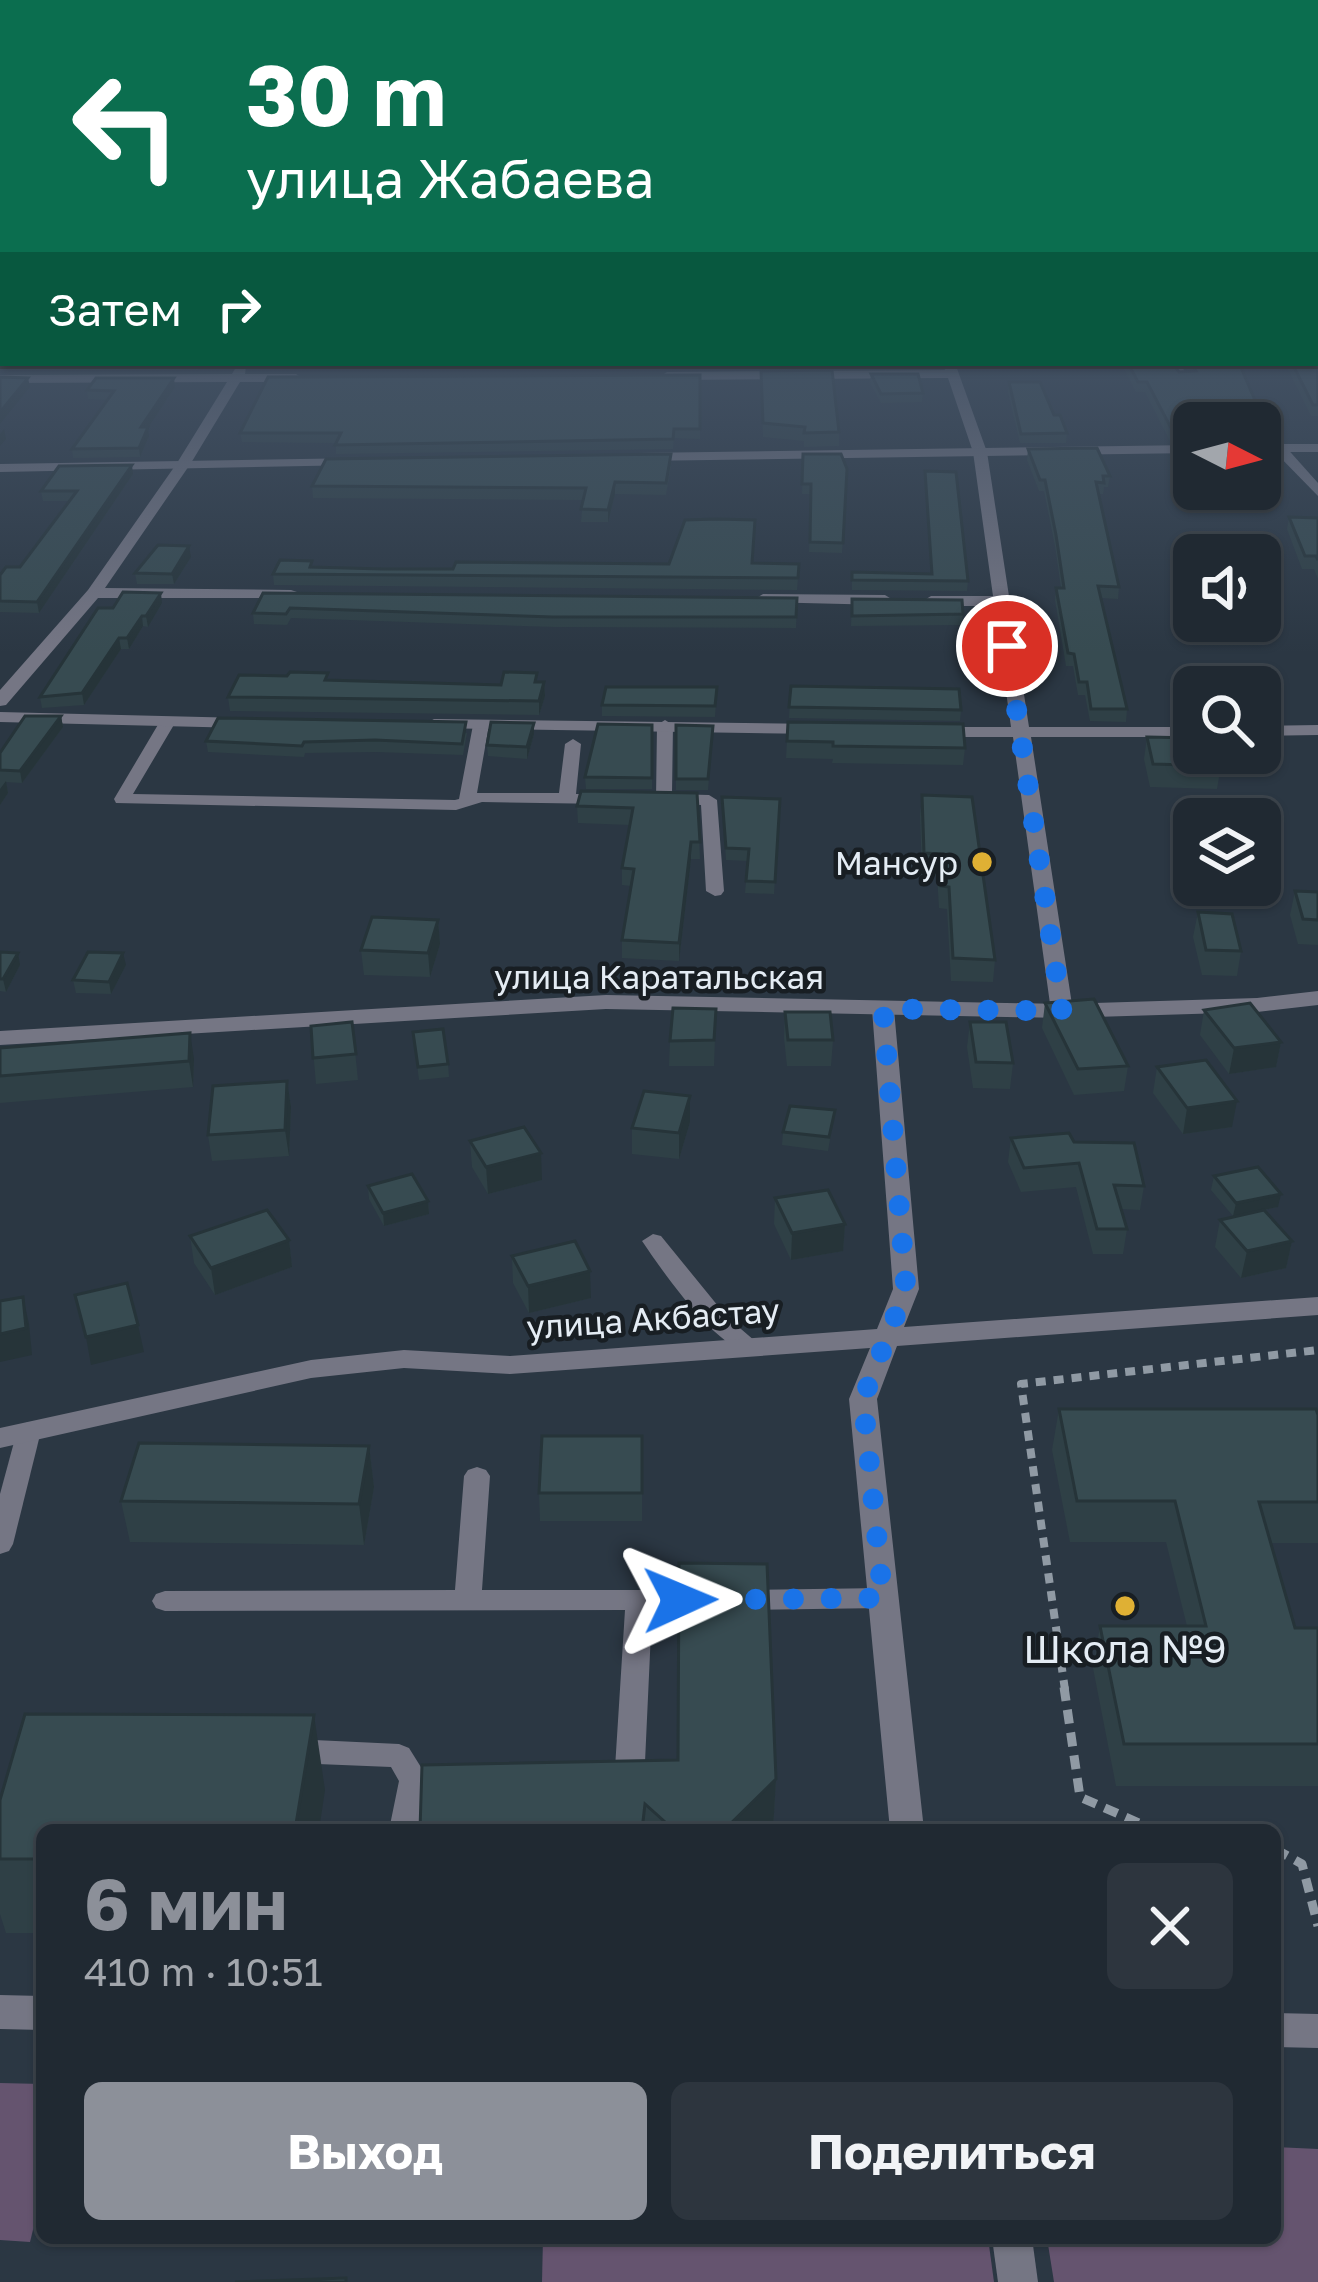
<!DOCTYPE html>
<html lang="ru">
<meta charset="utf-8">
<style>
:root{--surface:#202932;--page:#2d353e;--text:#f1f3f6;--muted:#a2a6ac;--line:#3d454d;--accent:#8c9099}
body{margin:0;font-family:"Golos Text",sans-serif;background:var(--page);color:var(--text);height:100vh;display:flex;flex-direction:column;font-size:45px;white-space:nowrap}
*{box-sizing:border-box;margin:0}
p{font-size:39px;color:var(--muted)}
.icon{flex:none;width:66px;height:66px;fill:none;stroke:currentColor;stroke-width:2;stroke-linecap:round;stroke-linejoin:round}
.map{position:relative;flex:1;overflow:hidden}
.panel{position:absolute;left:36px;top:1824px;width:1245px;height:420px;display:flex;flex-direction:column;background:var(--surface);border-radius:18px;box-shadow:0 3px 9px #0004,0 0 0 3px var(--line)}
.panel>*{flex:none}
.guide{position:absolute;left:0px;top:0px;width:1320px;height:366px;box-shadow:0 3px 9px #0004,0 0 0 3px var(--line);background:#0b6e4f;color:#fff;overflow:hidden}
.needle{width:78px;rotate:96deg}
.controls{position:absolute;left:1173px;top:402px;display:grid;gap:24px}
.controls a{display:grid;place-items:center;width:108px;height:108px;border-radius:18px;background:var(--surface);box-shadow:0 3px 9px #0004,0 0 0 3px var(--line);font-size:60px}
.pin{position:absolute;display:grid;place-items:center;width:102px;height:102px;color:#fff;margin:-51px;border:6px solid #fff;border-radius:50%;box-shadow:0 3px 12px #0007}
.me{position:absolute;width:132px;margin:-66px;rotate:89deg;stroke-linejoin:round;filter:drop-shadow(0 0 9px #0008)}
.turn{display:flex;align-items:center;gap:42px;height:252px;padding:0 48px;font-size:54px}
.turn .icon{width:156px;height:156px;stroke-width:2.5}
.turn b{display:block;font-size:84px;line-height:102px}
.then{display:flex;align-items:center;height:114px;padding:0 48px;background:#0003;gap:24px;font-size:45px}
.round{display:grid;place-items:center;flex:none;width:126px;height:126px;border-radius:18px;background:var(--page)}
.head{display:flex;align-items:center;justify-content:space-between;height:204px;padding:0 48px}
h1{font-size:72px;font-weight:700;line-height:90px;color:var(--accent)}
.cta{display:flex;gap:24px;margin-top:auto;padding:24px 48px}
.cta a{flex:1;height:138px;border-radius:18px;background:var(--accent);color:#fff;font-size:48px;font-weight:700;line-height:138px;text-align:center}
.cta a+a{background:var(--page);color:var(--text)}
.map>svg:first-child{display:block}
.green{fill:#65546f}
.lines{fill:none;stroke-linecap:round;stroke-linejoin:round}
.path-far1{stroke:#909aa4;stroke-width:8;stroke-dasharray:10 8;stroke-linecap:butt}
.path{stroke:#909aa4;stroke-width:9;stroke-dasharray:14 9;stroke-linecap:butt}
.service{fill:#757684;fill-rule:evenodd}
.minor{fill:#757684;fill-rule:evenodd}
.tertiary{fill:#757684;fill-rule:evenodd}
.wall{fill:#2f4046}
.shaded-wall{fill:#263439}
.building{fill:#374b51;stroke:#263439;stroke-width:3}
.route{stroke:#1a73e8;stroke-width:21;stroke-dasharray:0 37.8}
.poi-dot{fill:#dfb034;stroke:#181e23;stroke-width:4.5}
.labels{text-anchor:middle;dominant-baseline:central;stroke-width:9;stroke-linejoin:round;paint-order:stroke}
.poi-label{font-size:33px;fill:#e4ecf4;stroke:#181e23;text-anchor:end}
.street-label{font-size:33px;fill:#e4ecf4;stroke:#181e23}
.near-poi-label{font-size:39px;fill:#e4ecf4;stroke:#181e23}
</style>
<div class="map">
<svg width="1318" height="2282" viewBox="0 0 1318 2282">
<rect width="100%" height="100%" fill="#2b3743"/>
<g class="green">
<polygon points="0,2083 42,2084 42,2193 30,2242 0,2240"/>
<polygon points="1275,2147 1318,2149 1318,2282 1054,2282 1047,2238 1275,2238"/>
<polygon points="543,2238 988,2238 994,2282 542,2282"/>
</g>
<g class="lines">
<polyline class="path-far1" points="1065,1690 1021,1384 1318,1350"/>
<g class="path">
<polyline points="1064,1687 1080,1797 1148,1827 1202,1830"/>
<polyline points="1275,1849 1302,1864 1318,1926"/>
</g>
<g class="service">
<polygon points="1166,363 1178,363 1191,378 1189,380 1181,380"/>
<polygon points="167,718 175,723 133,794 455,800 459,799 473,725 481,720 489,725 477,793 559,793 565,744 573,739 581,744 576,794 607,794 615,799 607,804 482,802 456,810 116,803 114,799 159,723"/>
<polygon points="665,720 673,725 672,794 709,795 717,800 724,891 721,895 715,896 706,891 701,805 664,804 656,799 657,725"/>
<path d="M653,1234L661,1236L727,1317L762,1347L758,1353C723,1360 661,1269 642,1241Z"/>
<polygon points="29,1422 38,1425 41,1431 13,1544 9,1551 0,1554 0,1494 17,1431 20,1425"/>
<polygon points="477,1467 486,1470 490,1476 482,1590 702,1590 711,1593 715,1600 711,1607 652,1610 644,1784 639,1793 629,1796 619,1793 614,1784 625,1610 165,1611 156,1608 152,1601 156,1594 165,1591 455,1590 464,1476 468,1470"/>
<polygon points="883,1588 892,1591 896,1598 892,1605 883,1608 740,1610 731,1607 727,1600 731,1593 740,1590"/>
<polygon points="293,1739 399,1744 409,1748 429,1780 419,1830 389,1830 399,1781 391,1767 293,1763 283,1759 279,1751 283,1743"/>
</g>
<g class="minor">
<polygon points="943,363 955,363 987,452 1029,727 1194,727 1194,737 1031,737 1073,1011 1062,1018 1051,1011 1013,737 932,737 923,732 932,727 1011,727 994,606 931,606 923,601 931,596 993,596 973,452 948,378 667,380 661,376 667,372 945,370"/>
<polygon points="236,367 246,367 245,374 296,374 302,378 296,382 240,382 191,463 105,588 291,590 297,592 297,598 98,598 6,705 0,706 0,690 88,590 177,463 227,382 0,383 0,375 232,374"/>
<polygon points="1274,445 1284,445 1318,483 1318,496 1274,451"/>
<polygon points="763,594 885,595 893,600 885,605 757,602 755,599"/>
<polygon points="0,712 243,718 252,723 243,728 0,722"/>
<polygon points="434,719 819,724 828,729 819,734 428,728 425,724"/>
<polygon points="1318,725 1318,735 1260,736 1260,726"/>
<polygon points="883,1002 894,1009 919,1289 904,1327 1318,1297 1318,1315 897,1346 877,1399 924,1830 890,1830 849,1399 870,1348 510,1374 404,1368 311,1378 0,1448 0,1428 311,1360 404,1350 510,1356 877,1329 893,1289 872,1009"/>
<polygon points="992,2238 1032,2238 1038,2282 998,2282"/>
</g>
<g class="tertiary">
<rect x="1260" y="444" width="58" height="8"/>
<polygon points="1194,445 1194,453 638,461 631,457 638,453"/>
<polygon points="363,458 365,461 358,465 0,472 0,464"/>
<polygon points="1318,991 1318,1005 1257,1012 1062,1018 606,1009 0,1045 0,1031 606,995 1062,1004 1257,998"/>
<polygon points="0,1995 42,1996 42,2030 0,2029"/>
<polygon points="1275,2013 1318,2014 1318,2048 1275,2047"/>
</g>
</g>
<g class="wall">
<polygon points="0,333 3,333 3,363 203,363 198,370 0,370"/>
<polygon points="1318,333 1318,416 1311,416 1285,363 1317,363"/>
<polygon points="260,363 298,363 294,369 260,369"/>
<polygon points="396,363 829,363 829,366 396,369"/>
<polygon points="867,363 913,363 913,366"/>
<polygon points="1121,363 1172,363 1179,372 1188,371 1183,363 1239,363 1257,405 1256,416 1194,423 1194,442 1170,441 1145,392 1136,392"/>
<polygon points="871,374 923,393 922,402 881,403 870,383"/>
<polygon points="700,375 700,439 674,438 673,449 336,454 336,443 242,442 240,433"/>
<polygon points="1009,382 1067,433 1066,443 1020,443 1008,392"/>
<polygon points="761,384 839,432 839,446 804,447 804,441 763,437"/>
<polygon points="175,387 148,428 149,436 140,457 73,458 72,449 108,400 88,399 87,390"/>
<polygon points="1260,444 1281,468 1279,480 1260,479"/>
<polygon points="1194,445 1194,478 1189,477 1179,458 1181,446"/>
<polygon points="1028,449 1110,476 1108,487 1104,487 1103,494 1098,494 1119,587 1118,599 1101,598 1127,709 1126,722 1090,721 1085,695 1078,695 1073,666 1066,666 1055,600 1056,588 1061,588 1055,546 1044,491 1039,491 1027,460"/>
<polygon points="803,454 847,469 842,553 809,552 811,494 802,494"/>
<polygon points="671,466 666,495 615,494 608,522 581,522 583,500 313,498 312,486"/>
<polygon points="925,471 968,581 967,591 852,590 852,572 931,574"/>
<polygon points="133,474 39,613 0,612 0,575 20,567 69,501 43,501 41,491"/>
<polygon points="1289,517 1318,518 1318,579 1314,569 1302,569 1287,529"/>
<polygon points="191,557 174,584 137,584 135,573"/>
<polygon points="752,563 799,564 797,590 274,585 273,574 313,567 453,569"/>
<polygon points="263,593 797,598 796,628 554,627 291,618 287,625 254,624 253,613"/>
<polygon points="852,599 963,614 962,625 851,626"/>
<polygon points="162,603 148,627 143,626 129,649 121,649 84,705 42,708 40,697 113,608"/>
<polygon points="328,680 501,685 544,682 545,696 539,715 230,711 228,697"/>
<polygon points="791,686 961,710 960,721 789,718"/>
<polygon points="717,687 715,717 602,716 602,705"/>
<polygon points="61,716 63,727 22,783 6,782 8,793 0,805 0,753"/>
<polygon points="788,722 965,748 963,765 832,763 833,759 786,758"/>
<polygon points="534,723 534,734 527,759 488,756 487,745"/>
<polygon points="652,725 652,789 586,789 585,777"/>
<polygon points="676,725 713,726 708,790 676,790"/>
<polygon points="467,733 463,755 376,752 305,753 304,757 208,752 206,741"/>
<polygon points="1147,737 1221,766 1217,789 1150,787 1144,759"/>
<polygon points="697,793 700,859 691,859 679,961 622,958 622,940 631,886 622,885 622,868 630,825 578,823 577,806"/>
<polygon points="922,795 995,960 993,982 951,981 947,909 939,908 937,875 922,875 920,816"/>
<polygon points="722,797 780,799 774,894 745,893 748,861 726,860"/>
<polygon points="1295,891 1318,892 1318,945 1298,944 1290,915"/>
<polygon points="1198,912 1241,951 1237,976 1202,975 1193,937"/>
<polygon points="438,920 440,944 430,977 364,975 361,950"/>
<polygon points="0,952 20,965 6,992 0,991"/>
<polygon points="126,965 111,994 76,993 73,980"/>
<polygon points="1045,1003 1128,1066 1124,1091 1074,1095 1042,1028"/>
<polygon points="716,1009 714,1066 669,1066 670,1041"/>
<polygon points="1204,1010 1281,1042 1276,1067 1229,1074 1200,1035"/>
<polygon points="785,1012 833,1040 831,1066 787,1066 784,1038"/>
<polygon points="352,1022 358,1080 316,1084 311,1026"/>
<polygon points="970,1022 1013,1063 1010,1089 973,1088 967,1047"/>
<polygon points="413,1032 448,1064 449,1077 419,1080"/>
<polygon points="0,1048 194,1059 193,1087 0,1103"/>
<polygon points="1157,1067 1232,1127 1183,1134 1153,1093"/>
<polygon points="287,1081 291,1107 289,1156 212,1161 208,1135"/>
<polygon points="690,1096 690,1122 679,1159 632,1154 632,1128"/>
<polygon points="835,1110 828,1151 782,1145 783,1132"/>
<polygon points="1011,1138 1074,1142 1144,1186 1140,1210 1121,1209 1127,1229 1123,1254 1093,1254 1076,1187 1021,1192 1008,1162"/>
<polygon points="470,1141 542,1180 488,1194 472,1167"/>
<polygon points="1214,1176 1278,1207 1233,1216 1211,1190"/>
<polygon points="368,1186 428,1201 429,1214 384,1226 369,1199"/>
<polygon points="775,1198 845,1224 843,1251 791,1260 774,1224"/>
<polygon points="1220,1220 1292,1241 1286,1268 1241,1278 1215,1247"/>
<polygon points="190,1236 289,1240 292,1267 215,1295 194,1263"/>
<polygon points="512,1256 591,1298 529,1313 513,1283"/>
<polygon points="1059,1409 1318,1415 1318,1543 1271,1543 1295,1628 1318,1628 1318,1786 1116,1786 1093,1668 1100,1626 1187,1626 1166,1542 1070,1542 1052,1450"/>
<polygon points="642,1436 642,1521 540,1521 539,1493"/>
<polygon points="369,1446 374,1487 364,1545 130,1542 121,1501"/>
<polygon points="776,1779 773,1830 420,1830"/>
<polygon points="325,1790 42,1830 42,1933 6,1933 0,1914 0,1800"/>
</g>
<g class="shaded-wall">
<polygon points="28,378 30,387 0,424 0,412"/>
<polygon points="174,378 175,387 148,428 149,436 140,457 139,448 141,427"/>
<polygon points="4,429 6,439 0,446 0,434"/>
<polygon points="132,465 133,474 39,613 37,602"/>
<polygon points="615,482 615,494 608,522 608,510"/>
<polygon points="189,546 191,557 174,584 172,574"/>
<polygon points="161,593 162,603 148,627 146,616"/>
<polygon points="142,616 143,626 129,649 127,638"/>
<polygon points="119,638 121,649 84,705 82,693"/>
<polygon points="544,682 545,696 539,715 539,701"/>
<polygon points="61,716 63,727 22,783 20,771"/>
<polygon points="534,723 534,734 527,759 527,747"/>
<polygon points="6,781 8,793 0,805 0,789"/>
<polygon points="691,842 691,859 679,961 679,943"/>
<polygon points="438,920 440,944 430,977 428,953"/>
<polygon points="18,953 20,965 6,992 3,979"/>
<polygon points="123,953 126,965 111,994 109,982"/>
<polygon points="190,1033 194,1059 193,1087 189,1061"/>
<polygon points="1281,1042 1276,1067 1229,1074 1234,1048"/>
<polygon points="287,1081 291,1107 289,1156 285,1130"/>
<polygon points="690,1096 690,1122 679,1159 679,1133"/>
<polygon points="1237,1101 1232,1127 1183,1134 1187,1108"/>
<polygon points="541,1153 542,1180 488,1194 486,1167"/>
<polygon points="1281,1194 1278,1207 1233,1216 1236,1203"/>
<polygon points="428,1201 429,1214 384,1226 383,1213"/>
<polygon points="845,1224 843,1251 791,1260 792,1233"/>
<polygon points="289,1240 292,1267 215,1295 211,1268"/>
<polygon points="1292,1241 1286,1268 1241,1278 1247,1251"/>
<polygon points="590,1271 591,1298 529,1313 528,1286"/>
<polygon points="23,1297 29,1324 32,1355 0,1362 0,1334"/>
<polygon points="138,1325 144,1352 91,1365 86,1337"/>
<polygon points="369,1446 374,1487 364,1545 359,1504"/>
<polygon points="314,1715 325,1790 319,1830 295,1830"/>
<polygon points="776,1779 773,1830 724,1830"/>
</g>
<g class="building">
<rect x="0" y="333" width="3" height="28"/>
<polygon points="1317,333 1318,405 1313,405 1292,363 1317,363"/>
<polygon points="1128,363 1172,363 1179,372 1196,371 1191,363 1239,363 1257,405 1242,405 1253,423 1194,423 1194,430 1172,430 1147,382 1138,382"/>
<polygon points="832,370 839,432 804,433 805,427 763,423 761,371"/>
<polygon points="871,374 918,374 923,393 881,394"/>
<polygon points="700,375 700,429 674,429 673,439 335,445 341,433 240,433 268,377"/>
<polygon points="0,377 28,378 0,412"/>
<polygon points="96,378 174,378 141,427 148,427 139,448 72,449 114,391 87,390"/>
<polygon points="1009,382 1040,382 1054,415 1060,415 1067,433 1021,434"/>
<polygon points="1260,444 1267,445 1281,468 1260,468"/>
<polygon points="1194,445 1194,466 1191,466 1181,446"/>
<polygon points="1097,448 1110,476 1103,476 1104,483 1096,482 1119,587 1098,586 1127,709 1091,709 1087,682 1079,682 1074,654 1068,653 1056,588 1064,588 1056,535 1045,480 1040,480 1028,449"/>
<polygon points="671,454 666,483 615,482 608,510 581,509 586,488 312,486 326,459"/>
<polygon points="803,454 841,454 847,469 843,543 810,542 811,484 802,484"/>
<polygon points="132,465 37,602 0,601 0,575 6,567 20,567 77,491 41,491 59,466"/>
<polygon points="925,471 956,472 968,581 852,580 852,572 932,574"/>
<polygon points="1289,517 1318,518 1318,560 1316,556 1305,556"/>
<polygon points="717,519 755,520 752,563 799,564 798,578 273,574 280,560 312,561 310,567 383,569 453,569 456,562 669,564 685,520"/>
<polygon points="158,545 189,546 172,574 135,573"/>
<polygon points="123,592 161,593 146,616 142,616 127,638 119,638 82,693 40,697 98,608 113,608"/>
<polygon points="263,593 797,598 796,617 553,617 290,608 286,614 253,613"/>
<polygon points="852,599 962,600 963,614 852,616"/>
<polygon points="290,672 328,673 325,680 501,685 504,672 537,673 535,682 544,682 539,701 228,697 239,675 287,676"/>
<polygon points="791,686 959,689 961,710 789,707"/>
<polygon points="606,687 717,687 715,706 602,705"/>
<polygon points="25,716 61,716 20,771 0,770 0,753"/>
<polygon points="218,718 466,722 462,744 375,740 304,742 302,746 206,741"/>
<polygon points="491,722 534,723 527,747 487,745"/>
<polygon points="788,722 963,724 965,748 833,746 833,742 787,741"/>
<polygon points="598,724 652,725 652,778 585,777"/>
<polygon points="676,725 713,726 708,779 676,779"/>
<polygon points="1147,737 1194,738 1194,753 1217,753 1221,766 1153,764"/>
<polygon points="581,791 697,793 700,842 691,842 679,943 622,940 634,869 622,868 633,808 577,806"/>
<polygon points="922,795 972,797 995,960 953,958 949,887 941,886 939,854 924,853"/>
<polygon points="722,797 780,799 775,882 746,881 749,849 726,848"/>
<polygon points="1295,891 1318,892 1318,920 1303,919"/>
<polygon points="1198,912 1232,914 1241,951 1206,950"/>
<polygon points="372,917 438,920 428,953 361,950"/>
<polygon points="0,952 18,953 3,979 0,979"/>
<polygon points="88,952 123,953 109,982 73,980"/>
<polygon points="1094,999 1128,1066 1078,1069 1045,1003"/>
<polygon points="1250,1003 1281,1042 1234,1048 1204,1010"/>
<polygon points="673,1008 716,1009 714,1040 670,1041"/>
<polygon points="785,1012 830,1012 833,1040 788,1040"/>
<polygon points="352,1022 356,1054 313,1058 311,1026"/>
<polygon points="970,1022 1006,1022 1013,1063 976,1062"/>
<polygon points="443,1029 448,1064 418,1067 413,1032"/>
<polygon points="190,1033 189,1061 0,1076 0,1048"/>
<polygon points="1206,1060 1237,1101 1187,1108 1157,1067"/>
<polygon points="287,1081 285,1130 208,1135 213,1086"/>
<polygon points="644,1091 690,1096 679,1133 632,1128"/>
<polygon points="790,1106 835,1110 829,1137 783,1132"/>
<polygon points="524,1127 541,1153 486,1167 470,1141"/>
<polygon points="1069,1133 1074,1142 1134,1143 1144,1186 1114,1185 1127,1229 1097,1229 1079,1163 1024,1168 1011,1138"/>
<polygon points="1258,1167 1281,1194 1236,1203 1214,1176"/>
<polygon points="412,1174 428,1201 383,1213 368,1186"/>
<polygon points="828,1190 845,1224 792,1233 775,1198"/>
<polygon points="267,1210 289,1240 211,1268 190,1236"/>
<polygon points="1264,1210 1292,1241 1247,1251 1220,1220"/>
<polygon points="575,1241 590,1271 528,1286 512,1256"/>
<polygon points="127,1283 138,1325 86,1337 75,1295"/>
<polygon points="23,1297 26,1328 0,1334 0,1301"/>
<polygon points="1059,1409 1316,1409 1318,1415 1318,1502 1259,1502 1295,1628 1318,1628 1318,1744 1124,1744 1100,1626 1206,1626 1175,1501 1077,1501"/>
<polygon points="542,1436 642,1436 642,1493 539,1493"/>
<polygon points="139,1443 369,1446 359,1504 121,1501"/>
<polygon points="679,1563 767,1564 776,1779 724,1830 674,1830 645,1804 642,1830 420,1830 422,1765 678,1760"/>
<polygon points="25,1714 314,1715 295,1830 42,1830 42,1859 0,1859 0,1800"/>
<polygon points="346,2278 346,2282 235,2282"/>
</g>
<linearGradient id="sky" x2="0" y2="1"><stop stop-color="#181e25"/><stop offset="0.51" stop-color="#445366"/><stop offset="1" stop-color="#445366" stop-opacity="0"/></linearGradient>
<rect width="1318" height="653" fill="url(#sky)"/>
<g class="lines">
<polyline class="route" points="680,1600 883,1598 863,1399 906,1289 883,1009 1062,1011 1007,646"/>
</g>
<g class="poi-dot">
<circle cx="982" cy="862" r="12"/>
<circle cx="1125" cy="1606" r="12"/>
</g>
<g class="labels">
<g class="poi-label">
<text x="958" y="862">Мансур</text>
</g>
<g class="street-label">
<text x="659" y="976">улица Каратальская</text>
<text transform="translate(653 1318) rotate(-4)">улица Акбастау</text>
</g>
<g class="near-poi-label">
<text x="1125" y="1648">Школа №9</text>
</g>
</g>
</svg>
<div class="controls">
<a><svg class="needle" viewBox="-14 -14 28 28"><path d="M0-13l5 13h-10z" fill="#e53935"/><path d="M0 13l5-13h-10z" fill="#a2a6ac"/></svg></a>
<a><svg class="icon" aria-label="sound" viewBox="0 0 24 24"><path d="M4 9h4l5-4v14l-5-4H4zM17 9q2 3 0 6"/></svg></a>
<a><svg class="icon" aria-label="search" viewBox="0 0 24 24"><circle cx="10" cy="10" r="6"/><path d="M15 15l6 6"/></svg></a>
<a><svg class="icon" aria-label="layers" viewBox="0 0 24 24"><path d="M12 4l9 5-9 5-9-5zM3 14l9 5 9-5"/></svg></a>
</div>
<div class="pin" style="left:1007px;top:646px;background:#d93025"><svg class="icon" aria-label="arrive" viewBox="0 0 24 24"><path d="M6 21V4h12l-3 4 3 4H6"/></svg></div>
<svg class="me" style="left:680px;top:1600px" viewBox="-20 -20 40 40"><path d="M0-17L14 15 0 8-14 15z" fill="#1a73e8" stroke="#fff" stroke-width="4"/></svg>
<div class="guide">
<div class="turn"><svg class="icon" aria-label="left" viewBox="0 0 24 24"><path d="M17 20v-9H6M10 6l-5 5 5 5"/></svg><div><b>30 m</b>улица Жабаева</div></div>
<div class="then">Затем<svg class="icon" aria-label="right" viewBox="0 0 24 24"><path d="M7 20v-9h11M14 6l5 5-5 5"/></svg></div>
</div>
<section class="panel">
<div class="head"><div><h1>6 мин</h1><p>410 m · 10:51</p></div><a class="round"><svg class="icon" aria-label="close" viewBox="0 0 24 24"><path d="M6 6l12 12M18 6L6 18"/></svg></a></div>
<div class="cta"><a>Выход</a><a>Поделиться</a></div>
</section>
</div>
